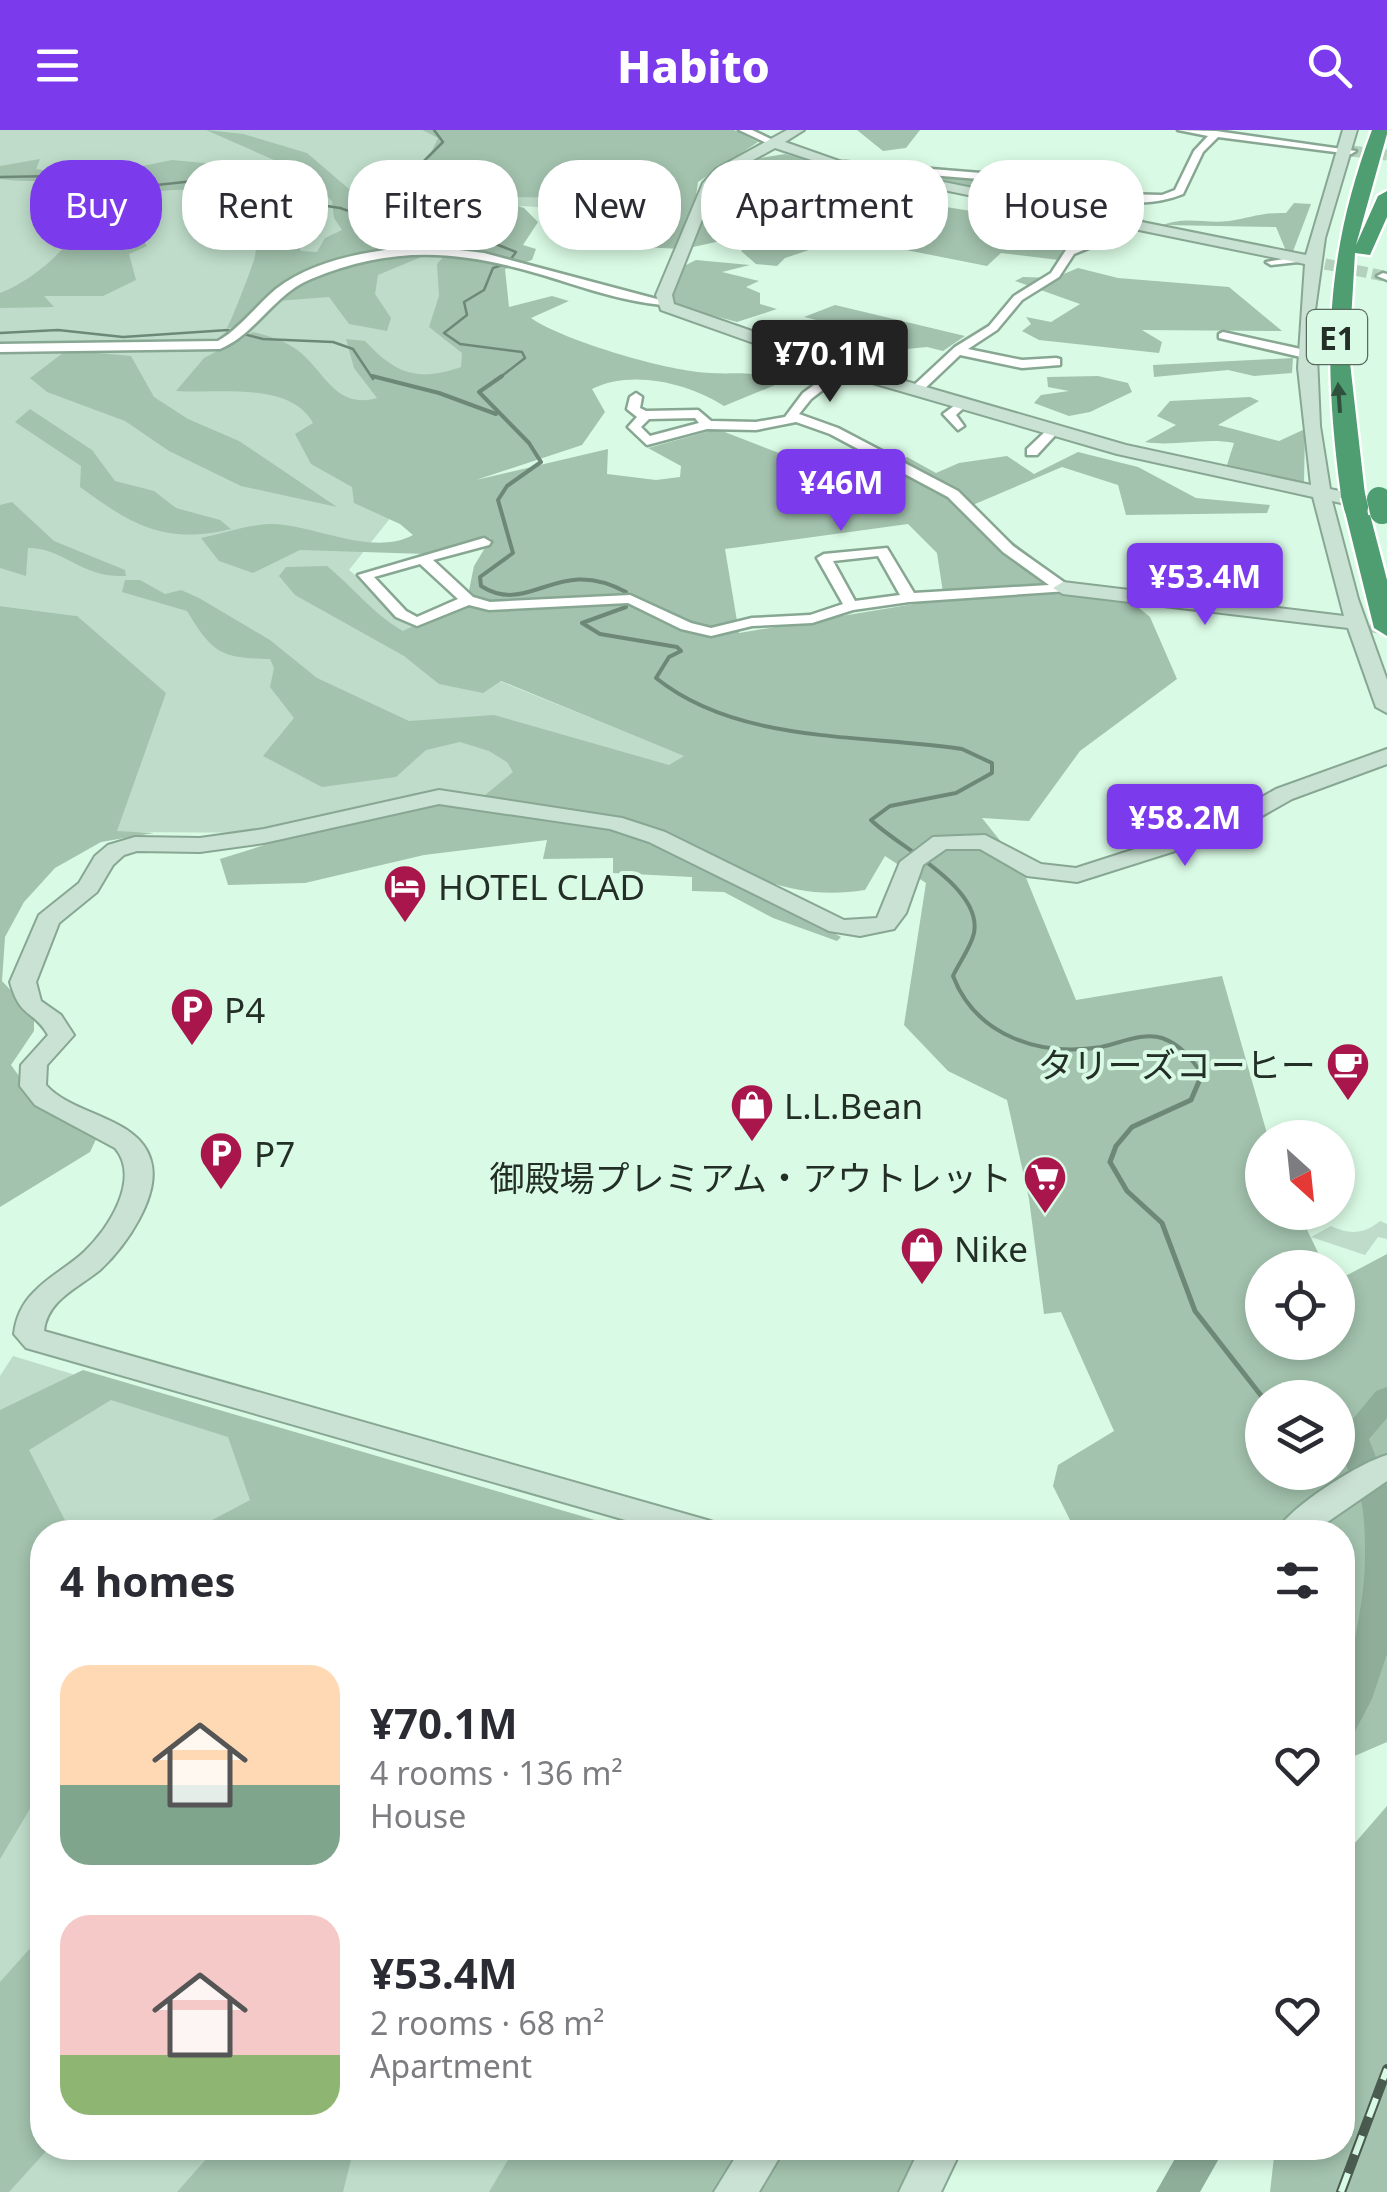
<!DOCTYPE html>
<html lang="en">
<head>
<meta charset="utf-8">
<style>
	:root { --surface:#fff; --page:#f7f7f7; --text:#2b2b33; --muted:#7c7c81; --accent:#7c3aed }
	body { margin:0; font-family:"Noto Sans","Noto Sans JP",sans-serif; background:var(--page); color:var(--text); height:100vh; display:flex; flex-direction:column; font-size:38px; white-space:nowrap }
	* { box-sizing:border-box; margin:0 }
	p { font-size:32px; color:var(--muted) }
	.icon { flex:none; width:55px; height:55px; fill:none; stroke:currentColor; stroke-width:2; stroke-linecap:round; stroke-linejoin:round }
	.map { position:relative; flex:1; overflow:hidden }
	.drawer { position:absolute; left:30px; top:1390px; width:1325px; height:640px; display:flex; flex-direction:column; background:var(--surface); border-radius:40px; box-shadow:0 5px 15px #0003 }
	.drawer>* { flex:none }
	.top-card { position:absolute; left:30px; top:30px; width:1328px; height:90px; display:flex; gap:20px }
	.needle { width:65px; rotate:153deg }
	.controls { position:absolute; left:1245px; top:990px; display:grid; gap:20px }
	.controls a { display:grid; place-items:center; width:110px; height:110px; border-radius:50%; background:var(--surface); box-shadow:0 5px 15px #0003; font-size:50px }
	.price { position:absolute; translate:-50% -85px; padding:0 22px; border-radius:10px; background:var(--accent); color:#fff; font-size:32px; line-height:65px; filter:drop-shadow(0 2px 5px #0008) }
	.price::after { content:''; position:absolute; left:50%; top:60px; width:30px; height:22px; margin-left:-15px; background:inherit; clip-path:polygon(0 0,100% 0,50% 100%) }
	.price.active { background:#222; color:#fff }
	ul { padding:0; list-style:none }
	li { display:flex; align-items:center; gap:30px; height:250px; padding:0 30px }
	li span { display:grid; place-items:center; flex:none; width:280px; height:200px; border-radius:30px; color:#555 }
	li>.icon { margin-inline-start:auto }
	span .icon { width:120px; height:120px; fill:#fffc; stroke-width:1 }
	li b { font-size:42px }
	h2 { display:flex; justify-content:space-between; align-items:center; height:120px; padding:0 30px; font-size:42px }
	.chip { padding:0 35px; border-radius:40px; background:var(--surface); box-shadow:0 5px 15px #0003; font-size:35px; line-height:90px }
	.chip.active { background:var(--accent); color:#fff }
	header { display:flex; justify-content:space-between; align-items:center; height:130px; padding:0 30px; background:var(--accent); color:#fff; font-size:45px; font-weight:800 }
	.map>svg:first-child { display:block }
</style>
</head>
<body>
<header><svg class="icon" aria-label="menu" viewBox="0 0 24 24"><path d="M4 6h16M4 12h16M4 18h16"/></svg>Habito<svg class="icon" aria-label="search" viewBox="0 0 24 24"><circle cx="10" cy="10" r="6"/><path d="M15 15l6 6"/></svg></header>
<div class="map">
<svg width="1387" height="2062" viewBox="0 0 1387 2062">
	<rect width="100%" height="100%" fill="#d9fae4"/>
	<g fill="#bedcc9">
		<path d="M0,0H422L439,8L427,31L423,54L460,69L474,68L478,73L477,66L569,39L609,79L613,100C636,100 654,88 675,91V99L659,112L569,104L580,85C552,77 513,72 485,80L510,188L415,357L349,440L462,536L685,626L598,678L424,667L289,703L117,702L77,486L0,476Z"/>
		<path d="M1380,1091L1387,1094V1109L1378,1107L1365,1125L1311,1107L1331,1096C1349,1105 1365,1104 1380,1091Z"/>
		<polygon points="13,1226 591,1402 42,1402 42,2018 934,2018 913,2062 0,2062 0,1246"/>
	</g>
	<g fill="#a3c3ae" fill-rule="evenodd">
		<path d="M206,0L243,4L307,23L426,125L378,145L375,164L391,188L387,201L349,194L329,167L276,171L245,197L227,198C230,195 254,133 255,126C258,111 254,93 254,78C224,59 196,58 161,61L136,99L147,116L129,124L136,150L103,166H44L54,177L0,178V163C50,143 81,100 110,57C74,48 37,54 0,49V36L40,29L36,39L88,47L172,30L235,36L272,66L301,121L317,122L325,108L342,100L334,88L332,71L299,41Z"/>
		<path d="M422,0H734L758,12L698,52L692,93L696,89L759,98L776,95L772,86L791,76L725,62L729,48L760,28L785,24L841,38L1087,55L1074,81L931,56L899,78L927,74L1003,86L1018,73L1110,90L1119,99L1098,115L1069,117L1059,130L1001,123L987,136L845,108L785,128L777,136L756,134L741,121L753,110L739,107L684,119L613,116L611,110L659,111L675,99V92C654,88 638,100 616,101L609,79L587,68L503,67L495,60L458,69L423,54L427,31L438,8Z"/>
		<polygon points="857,0 920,0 906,18 883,21"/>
		<path d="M508,73L524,78L538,92L523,115L536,119L532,130L505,139L509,177L552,166L569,171L531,188C564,211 670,242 711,243C746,245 744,239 780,253L724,276C689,253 631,239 592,259L605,282L582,315L476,350L608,319L607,344L656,350L680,347L681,336L648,318L717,299L818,338L907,327L936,343L959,333L1007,326L1034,344L1078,322L1138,337L1196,368L1270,375L1267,383L1126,385L1118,355L1062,337L968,377L1072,458L1126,467L1150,487L1177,549L1080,621L1029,691L982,688L1022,738L1076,870L1222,846L1268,1007L1262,1008V1082L1299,1083L1325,1137L1262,1138V1212H1338V1150L1387,1124V1612L1343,1631L1342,1402H1076L1053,1356L1058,1335L1114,1301L1061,1182L1044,1184L1029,1069L1007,970L948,941L904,895L926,753L885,726L865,760C827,766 798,762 761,750L748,758L841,807L837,811L773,788L724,762L692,761V747L613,743V728L543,729L547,710L424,725L305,753L228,755L220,729L391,675L552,676L484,666L513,642L507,632L489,621L460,612L426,620L396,647L322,657L263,626L294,588L270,557L274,538L270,529C221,528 213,524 187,481L122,462L125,450H140L165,464L181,460L199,468L270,510L317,548L409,591L494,585L669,635L684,626L501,551L483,563L439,554L404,526L295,465L279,446L286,437L327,436C354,458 373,484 403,501L467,470L474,436L491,408L426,424L300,420L253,443L219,431L201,408C223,404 249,394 272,394C316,395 372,427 413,405L400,394L354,373L352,357L311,334L295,304L313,293C290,251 219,264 176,261L204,228L253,202C269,206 283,210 296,219C325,240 334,280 377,268L354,238L346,209L365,211C396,244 417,252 461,237L462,223L429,197L439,166L437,134L485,81ZM908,394L937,423L944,469L739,503L725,419ZM1262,1268H1338V1342H1262Z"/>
		<path d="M1294,73L1311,74L1292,124L1286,121L1276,97L1163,95C1187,86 1205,94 1229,91C1250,88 1262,82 1286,83Z"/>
		<polygon points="696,130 750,135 722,142 759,151 746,157 760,163 760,174 777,179 737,192 669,174 680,138"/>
		<polygon points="1078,138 1118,148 1229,157 1282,201 1142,200 1162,212 1159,223 1039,210 1022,201 1031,194 1026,187 1051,192 1080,174 1015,151 1023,147 1054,148"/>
		<polygon points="835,175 965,206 943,221 927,217 877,222 828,212 834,200 829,193 804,187"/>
		<polygon points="87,222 131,226 154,267 188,289 239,311 337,377 241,356 169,321 125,291 47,262 30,248 63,223"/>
		<polygon points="1293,228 1292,243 1254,246 1228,240 1154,247 1153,235"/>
		<polygon points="1098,246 1128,253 1132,262 1090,282 1069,286 1034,273 1041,265 1069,261 1048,257 1047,247"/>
		<path d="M1250,267L1259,271L1218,295L1279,311L1305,299L1304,353L1258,349L1226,338L1234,313C1204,307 1176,317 1145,312L1176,295L1157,286L1170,271Z"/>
		<path d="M30,279L92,320L115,351L154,361L176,378L220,390L231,399C165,415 132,395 80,357L81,336L15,292Z"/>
		<path d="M12,372L54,411L125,440L126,446C80,448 65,418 28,418L26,446L0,438V375Z"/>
		<polygon points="0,476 77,486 166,563 117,701 154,703 101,712 55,738 24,772 5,807 2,851 34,885 34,901 11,935 35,968 99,1003 90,1022 0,1077"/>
		<polygon points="83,1240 636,1402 201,1402 199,1397 250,1370 228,1307 111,1270 29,1320 71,1402 42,1402 42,1659 0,1729 0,1280"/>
		<polygon points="1387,1676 1387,2062 1270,2062 1275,2018 1342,2018 1347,1722"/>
		<polygon points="42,1805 42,2018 49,2018 9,2062 0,2062 0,1852"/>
		<polygon points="216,2018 354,2018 343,2062 177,2062"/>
		<polygon points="515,2018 950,2018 920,2062 489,2062"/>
	</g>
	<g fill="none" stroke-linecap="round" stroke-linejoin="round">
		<g stroke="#6e8877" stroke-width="2.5">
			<polyline points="434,0 443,12 419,36 414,64 426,72 510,88 510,98 493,113"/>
			<polyline points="0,47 56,46 138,57 222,48 247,64 340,78 407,101 493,113 516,122 508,133 493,138 484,160 464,172 467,185 444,203 460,214 522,222 525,228 498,249"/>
			<polyline points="0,203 58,200 123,207 228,200 263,209 333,212 353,219 373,249"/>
		</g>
		<g stroke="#6e8877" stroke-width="4">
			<polyline points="372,246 439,263 496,284"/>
			<path d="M502,246L479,262L529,313L541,332L507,356L498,370L513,423L480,447L481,456C530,487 557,424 626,462V477L582,493L600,504L677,517L681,521L669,527L656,548C738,614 862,604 962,619L992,633V643L956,663L890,676L871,690C898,717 983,757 974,803C971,817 959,833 953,846C976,906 1040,927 1101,917C1120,913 1144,902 1162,908C1181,915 1191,928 1202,944L1199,952"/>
		</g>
		<g stroke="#6e8877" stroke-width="5">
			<polyline points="1200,949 1191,970 1132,997 1116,1016 1110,1032 1127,1061 1162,1093 1195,1181 1263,1268"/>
			<polyline points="1338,1316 1354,1322"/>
		</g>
		<g fill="#8fae9a" fill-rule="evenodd">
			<path d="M1387,1257V1288L1369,1309L1387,1356V1524L1372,1569L1354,1603L1342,1607C1342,1543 1365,1490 1365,1425C1365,1408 1365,1388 1361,1371C1356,1348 1339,1331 1338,1307L1376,1261Z"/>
			<polygon points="1181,2018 1225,2018 1200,2062 1156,2062"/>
		</g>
		<g stroke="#b4d1be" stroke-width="11" stroke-dasharray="11 5" stroke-linecap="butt">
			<polyline points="1351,21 1387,25"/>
			<polyline points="1325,134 1383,146"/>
		</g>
		<polyline stroke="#b4d1be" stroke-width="14" stroke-dasharray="14 6" stroke-linecap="butt" points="1370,495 1387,498"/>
		<g stroke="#88a793" stroke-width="5">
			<g id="street">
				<polygon points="739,0 752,0 779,13 771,15"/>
				<path d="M1178,0L1216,1L1356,21L1351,24L1218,7L1203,22L1183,64C1158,74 1121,78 1100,59L845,38L840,35L845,32L1103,53L1118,64L1162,65L1175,60L1194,21L1208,6Z"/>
				<polygon points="1138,91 1142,92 1142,96 1074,124 1059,147 1022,170 997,200 968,219 1022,230 1056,228 1060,229 1060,235 1022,238 960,225 920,263 912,263 912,257 955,217 989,196 1014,166 1051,143 1066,120"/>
				<path d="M426,116L484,123L668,172L662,175C621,171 582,157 543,145C458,120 394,115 311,149C274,164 256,204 220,219L0,222V214L218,211C240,198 256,176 276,159C316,128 377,119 426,116Z"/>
				<polygon points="1303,126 1307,127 1307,131 1271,135 1266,132"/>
				<polygon points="1383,143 1387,144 1387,150 1377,146"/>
				<polygon points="1223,202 1305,220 1311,224 1305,228 1219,208 1219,204"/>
				<path d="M840,236L850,239L811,269L799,284L838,298L958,361L1013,416L1068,455V461L909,472L853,480L812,493L752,496L711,506L681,499L628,473L489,480L469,475L417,496L396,487L358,445L484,408L491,412L489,415L433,430L473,467L490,472L630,465L691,493L711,498L752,488L810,485L843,474L817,428L824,424L887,418L914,463L1049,455L1003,422L948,367L830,304L796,292L756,300L707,299L647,315L628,297L637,287L627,279L630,267L636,263L642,267L640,278L646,281L698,280L711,291L756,292L785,287L803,263ZM695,288L699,293L650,306L641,297L649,289ZM878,426L900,465L855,471L833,431ZM420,434L458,469L417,487L406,481L374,447Z"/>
				<polygon points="962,270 968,274 956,285 964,296 958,300 943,284"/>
				<polygon points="1050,297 1060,300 1037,325 1027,325 1027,319"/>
			</g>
		</g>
		<g stroke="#88a793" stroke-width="4">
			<g id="secondary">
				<path d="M787,0H804L785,12L839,31L1306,125L1343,0H1357L1325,108L1315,180L1320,296L1330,359L1387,371V383L1332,371L1358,469L1387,550V583L1376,577L1348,498L1063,464L1053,458L1063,452L1344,486L1313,367L1117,324L838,243L661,180L656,165L703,53L716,39ZM775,18L836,38L1305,134L1298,238L1311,355L1126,315L850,235L674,174L672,165L715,57L726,45Z"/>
				<path d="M1387,619V634L1292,669L1232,703L1077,752L1027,746L980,719H946L923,735L906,783L894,799L860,806L829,801L649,712L610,699L439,674L264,713L200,722L137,721L124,725L113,735L97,762L59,793L36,852L41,871L61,885L74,905L47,935L46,955C73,986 140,987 151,1031C161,1066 125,1117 100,1140C78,1158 47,1170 44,1201L707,1390L719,1394L723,1402H667L26,1218L14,1204C16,1187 22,1174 34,1162C49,1146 68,1137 84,1122C109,1099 141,1048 115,1018L35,975L20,956L21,935L48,905C33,879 20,889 10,852L39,785L79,753L95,726L108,715L135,707L200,708L264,699L439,660L622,688L665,702L844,790L877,788L900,732L933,707L985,705L1041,734L1076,738L1216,693L1276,659Z"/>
				<path d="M1387,1325V1351L1313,1402H1276C1289,1377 1359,1333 1387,1325Z"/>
				<polygon points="741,2018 785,2018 759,2062 714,2062"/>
				<polygon points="920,2018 962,2018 941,2062 899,2062"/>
			</g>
		</g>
		<g stroke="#fff" stroke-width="5">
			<path id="highway" d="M1372,0H1387V4L1356,115L1378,66L1387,61V87L1370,125L1355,123L1349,224L1365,365L1359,371L1368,377L1387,450V506L1374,498L1344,377L1350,371L1341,365C1323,232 1324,127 1372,0Z"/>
		</g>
		<use href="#street" fill="#fff" fill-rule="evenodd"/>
		<use href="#secondary" fill="#cae2d4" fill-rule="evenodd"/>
		<use href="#highway" fill="#4e9e71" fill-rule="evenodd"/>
		<g stroke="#4a5b50" stroke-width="10">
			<polyline id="rail" points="1341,2062 1387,1939"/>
		</g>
		<use href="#rail" stroke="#d9fae4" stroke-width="6" stroke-dasharray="20" stroke-linecap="butt"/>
		<g stroke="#fff" stroke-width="28" stroke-linecap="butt">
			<g id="highway-bridge">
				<polyline points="1353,365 1356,377"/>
				<polyline points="1379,369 1382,382"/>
			</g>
		</g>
		<use href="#highway-bridge" stroke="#4e9e71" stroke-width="24"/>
	</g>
	<defs><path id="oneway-solid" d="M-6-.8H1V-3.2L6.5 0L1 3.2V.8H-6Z" transform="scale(2.5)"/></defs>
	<use fill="#2f503c" href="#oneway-solid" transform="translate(1339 268) rotate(-94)"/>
	<defs>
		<g id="hotel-pin" transform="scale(2.25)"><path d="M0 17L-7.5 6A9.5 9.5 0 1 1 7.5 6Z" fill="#a9164c" stroke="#d9fae4"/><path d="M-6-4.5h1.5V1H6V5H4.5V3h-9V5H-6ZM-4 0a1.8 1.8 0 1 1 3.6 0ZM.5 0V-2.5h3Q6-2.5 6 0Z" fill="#fff"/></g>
		<g id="parking-pin" transform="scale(2.25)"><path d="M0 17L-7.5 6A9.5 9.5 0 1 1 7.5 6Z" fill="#a9164c" stroke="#d9fae4"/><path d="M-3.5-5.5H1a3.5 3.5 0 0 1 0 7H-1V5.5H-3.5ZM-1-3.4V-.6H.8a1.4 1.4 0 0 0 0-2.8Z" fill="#fff"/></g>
		<g id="cafe-pin" transform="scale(2.25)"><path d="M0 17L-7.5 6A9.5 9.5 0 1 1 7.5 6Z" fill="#a9164c" stroke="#d9fae4"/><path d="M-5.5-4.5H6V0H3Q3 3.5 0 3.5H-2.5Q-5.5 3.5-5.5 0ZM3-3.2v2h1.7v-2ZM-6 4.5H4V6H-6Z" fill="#fff"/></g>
		<g id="shop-pin" transform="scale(2.25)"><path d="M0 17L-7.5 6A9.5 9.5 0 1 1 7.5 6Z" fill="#a9164c" stroke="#d9fae4"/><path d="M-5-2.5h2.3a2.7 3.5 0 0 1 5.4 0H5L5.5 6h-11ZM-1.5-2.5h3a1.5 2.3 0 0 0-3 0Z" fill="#fff"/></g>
		<g id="supermarket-pin" transform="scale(2.25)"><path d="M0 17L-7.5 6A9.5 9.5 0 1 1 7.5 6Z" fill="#a9164c" stroke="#d9fae4"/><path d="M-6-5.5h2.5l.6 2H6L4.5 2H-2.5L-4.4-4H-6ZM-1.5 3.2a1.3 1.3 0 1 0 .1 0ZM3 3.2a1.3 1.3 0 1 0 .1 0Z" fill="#fff"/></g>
	</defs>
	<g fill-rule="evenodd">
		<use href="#hotel-pin" x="405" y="756"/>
		<use href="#parking-pin" x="192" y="879"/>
		<use href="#cafe-pin" x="1348" y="934"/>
		<use href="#shop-pin" x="752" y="975"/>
		<use href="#parking-pin" x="221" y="1023"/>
		<use href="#supermarket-pin" x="1045" y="1047"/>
		<use href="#shop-pin" x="922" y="1118"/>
	</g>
	<g text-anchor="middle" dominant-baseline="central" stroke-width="8" stroke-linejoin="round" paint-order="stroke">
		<rect fill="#d9fae4" stroke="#596b5f" stroke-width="2.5" x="1307" y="180" width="60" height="54" rx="8"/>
		<g font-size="32" font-weight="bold" fill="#222e26">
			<text x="1337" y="207">E1</text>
		</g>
		<g font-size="35" fill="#222e26" stroke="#d9fae4" text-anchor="start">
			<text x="438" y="756">HOTEL CLAD</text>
			<text x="224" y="879">P4</text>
			<text x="1316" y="934" text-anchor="end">タリーズコーヒー</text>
			<text x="784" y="975">L.L.Bean</text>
			<text x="254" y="1023">P7</text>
			<text x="1012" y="1047" text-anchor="end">御殿場プレミアム・アウトレット</text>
			<text x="954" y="1118">Nike</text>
		</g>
	</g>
</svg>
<div class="controls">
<a><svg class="needle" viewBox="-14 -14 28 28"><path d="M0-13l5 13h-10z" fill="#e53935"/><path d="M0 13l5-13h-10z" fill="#7c7c81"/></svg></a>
<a><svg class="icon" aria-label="locate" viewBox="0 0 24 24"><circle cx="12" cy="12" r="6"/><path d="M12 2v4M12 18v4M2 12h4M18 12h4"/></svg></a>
<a><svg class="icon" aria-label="layers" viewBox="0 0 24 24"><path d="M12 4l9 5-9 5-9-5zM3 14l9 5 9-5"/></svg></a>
</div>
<b class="price active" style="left:830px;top:275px">¥70.1M</b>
<b class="price" style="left:841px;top:404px">¥46M</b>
<b class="price" style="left:1205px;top:498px">¥53.4M</b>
<b class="price" style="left:1185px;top:739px">¥58.2M</b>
<div class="top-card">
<a class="chip active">Buy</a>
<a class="chip">Rent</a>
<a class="chip">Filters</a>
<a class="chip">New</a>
<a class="chip">Apartment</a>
<a class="chip">House</a>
</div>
<section class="drawer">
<h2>4 homes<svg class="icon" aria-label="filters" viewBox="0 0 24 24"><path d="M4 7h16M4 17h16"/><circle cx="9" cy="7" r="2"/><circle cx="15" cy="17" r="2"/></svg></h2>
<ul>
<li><span style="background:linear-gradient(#ffd9b3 60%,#7fa58c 0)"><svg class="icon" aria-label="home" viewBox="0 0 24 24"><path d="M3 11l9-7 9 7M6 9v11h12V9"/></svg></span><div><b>¥70.1M</b><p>4 rooms · 136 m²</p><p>House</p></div><svg class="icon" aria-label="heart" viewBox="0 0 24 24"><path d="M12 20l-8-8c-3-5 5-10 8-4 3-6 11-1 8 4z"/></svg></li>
<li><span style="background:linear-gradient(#f6c9c9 70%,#8fb573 0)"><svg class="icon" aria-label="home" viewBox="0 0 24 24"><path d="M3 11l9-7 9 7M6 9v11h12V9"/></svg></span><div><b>¥53.4M</b><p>2 rooms · 68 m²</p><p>Apartment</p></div><svg class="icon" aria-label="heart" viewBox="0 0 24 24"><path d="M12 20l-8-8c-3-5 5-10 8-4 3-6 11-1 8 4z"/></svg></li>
</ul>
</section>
</div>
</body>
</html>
